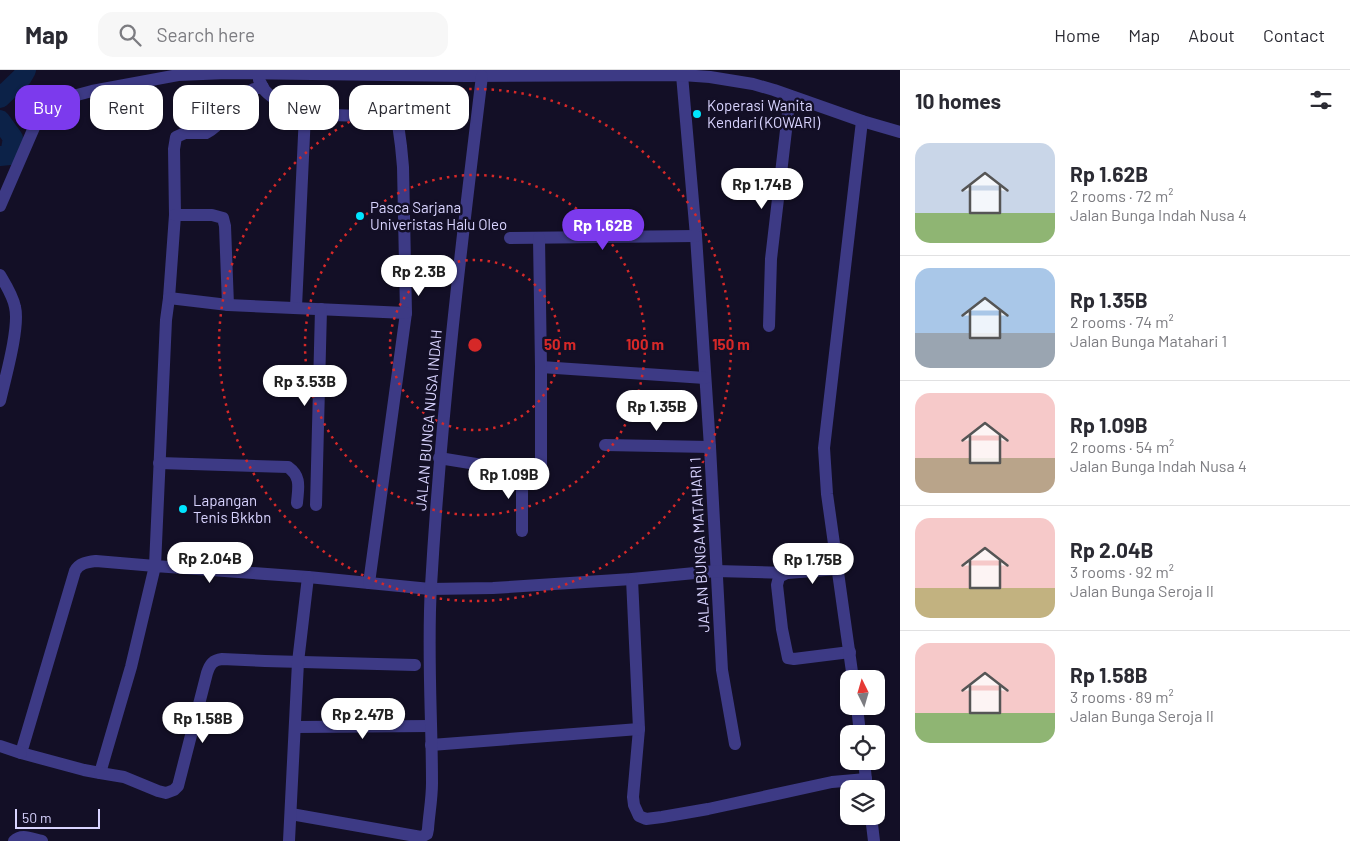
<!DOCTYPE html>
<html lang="en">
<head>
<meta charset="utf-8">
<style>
	:root { --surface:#fff; --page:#f7f7f7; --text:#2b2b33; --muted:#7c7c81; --line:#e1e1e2; --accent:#7c3aed }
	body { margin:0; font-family:Barlow,sans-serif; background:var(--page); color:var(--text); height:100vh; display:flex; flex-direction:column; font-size:19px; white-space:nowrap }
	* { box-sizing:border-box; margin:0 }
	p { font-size:16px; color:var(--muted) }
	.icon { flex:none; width:28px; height:28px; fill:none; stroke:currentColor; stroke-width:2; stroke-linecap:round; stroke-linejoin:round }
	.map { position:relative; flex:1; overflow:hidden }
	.drawer { display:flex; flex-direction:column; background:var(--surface); width:450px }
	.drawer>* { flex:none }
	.guide { position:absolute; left:15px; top:15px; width:475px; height:45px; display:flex; gap:10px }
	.needle { width:32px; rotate:355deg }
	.controls { position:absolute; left:840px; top:600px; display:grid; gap:10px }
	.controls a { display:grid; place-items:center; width:45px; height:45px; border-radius:10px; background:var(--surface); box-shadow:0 1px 4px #0004; font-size:25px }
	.scale { position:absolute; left:15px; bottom:12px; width:85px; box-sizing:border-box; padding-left:5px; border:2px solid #d9d4ff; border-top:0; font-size:14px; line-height:18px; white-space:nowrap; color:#d9d4ff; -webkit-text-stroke:4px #130f26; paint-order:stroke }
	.price { position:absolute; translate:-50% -42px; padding:0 11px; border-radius:18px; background:#fff; color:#222; font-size:16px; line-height:32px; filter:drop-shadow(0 1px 2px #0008) }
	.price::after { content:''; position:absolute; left:50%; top:30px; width:15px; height:11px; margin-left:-8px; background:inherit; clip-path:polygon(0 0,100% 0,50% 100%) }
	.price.current { background:var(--accent); color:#fff }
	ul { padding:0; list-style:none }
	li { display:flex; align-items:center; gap:15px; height:125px; padding:0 15px }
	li+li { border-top:1px solid var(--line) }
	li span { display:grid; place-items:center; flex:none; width:140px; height:100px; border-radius:15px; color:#555 }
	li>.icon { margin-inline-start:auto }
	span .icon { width:60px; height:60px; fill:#fffc; stroke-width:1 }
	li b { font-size:21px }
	h2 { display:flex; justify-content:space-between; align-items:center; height:60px; padding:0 15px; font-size:21px }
	.tag { padding:0 18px; border-radius:15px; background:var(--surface); box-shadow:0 1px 4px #0004; font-size:18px; line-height:45px }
	.tag.current { background:var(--accent); color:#fff }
	header { display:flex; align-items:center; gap:30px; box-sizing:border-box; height:70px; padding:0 25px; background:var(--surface); border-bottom:1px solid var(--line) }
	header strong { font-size:24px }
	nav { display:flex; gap:28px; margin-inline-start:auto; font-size:18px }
	.search { width:350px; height:45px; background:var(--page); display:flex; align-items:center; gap:12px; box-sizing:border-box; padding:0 18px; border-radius:15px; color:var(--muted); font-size:19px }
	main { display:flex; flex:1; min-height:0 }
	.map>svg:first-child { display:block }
</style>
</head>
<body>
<header>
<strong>Map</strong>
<div class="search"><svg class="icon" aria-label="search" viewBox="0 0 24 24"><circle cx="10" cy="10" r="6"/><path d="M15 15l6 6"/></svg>Search here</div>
<nav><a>Home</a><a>Map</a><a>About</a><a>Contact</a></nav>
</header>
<main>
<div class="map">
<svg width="900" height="771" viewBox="0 0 900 771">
	<rect width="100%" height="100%" fill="#130f26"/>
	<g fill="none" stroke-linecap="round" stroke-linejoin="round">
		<g stroke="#0c2248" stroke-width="20">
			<polyline points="0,28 22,7 26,0"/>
			<polyline points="0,50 13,68 10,85 0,86"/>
		</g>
		<g stroke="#3d3a85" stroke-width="12">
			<polyline points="682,5 696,166 710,377 722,600 735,674"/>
			<path d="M259,10C261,13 262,15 263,18C270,29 293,39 305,44L296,237"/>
			<path d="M263,17L254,19L239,28L216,56L211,60L206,63H185L176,67L174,79L175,145L169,228L166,250L155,496L131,597L100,703L84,700L21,683L75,501C79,493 88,492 96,491L155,496L308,507L430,519L493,518L632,509L716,501L787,503L838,499"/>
			<polyline points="305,44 389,47 396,50 398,54 401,76 403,97 406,243 369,513"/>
			<polyline points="0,136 39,46 52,33 62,29 92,21 178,5 227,3 466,6 682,5 710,7 753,14 774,20 862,51 900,62"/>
			<polyline points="175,145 212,145 223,148 225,156 228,235"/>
			<polyline points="510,168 696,166"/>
			<path d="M0,205C6,215 13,226 15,237C20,257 5,309 0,331"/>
			<polyline points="169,228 228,235 406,243"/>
			<polyline points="769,256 771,189 790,26"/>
			<polyline points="541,297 705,308"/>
			<polyline points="605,375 710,377"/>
			<polyline points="439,388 507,399 537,400 541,395 541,297 539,168"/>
			<path d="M159,393L288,397C302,407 298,418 297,433"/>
			<polyline points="316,435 321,239"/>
			<polyline points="522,461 522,400"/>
			<polyline points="787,503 779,507 777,515 782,559 788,588 794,589 850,582"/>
			<polyline points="632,509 639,659 633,727 634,735 639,746 646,749 662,747 708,739 832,712 866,709"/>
			<polyline points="853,609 827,424 824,378 862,51"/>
			<polyline points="857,636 860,664"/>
			<polyline points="296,657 431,656"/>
			<polyline points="431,675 639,659"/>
			<polyline points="0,676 21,683"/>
			<polyline points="864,691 867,719"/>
			<path d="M100,703L124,707L158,721L166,723L174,720L178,716L207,603C210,594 213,590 222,589L265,591L415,595"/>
			<path d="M291,744L421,767L427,764L428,759C429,744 432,729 432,713C432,648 427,582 431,516C441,345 461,176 482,6"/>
			<polyline points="871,746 874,771"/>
			<path d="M14,771C22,763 32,769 42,771"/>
			<polyline points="289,771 298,592 308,507"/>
		</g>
	</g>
	<g fill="none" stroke="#d62828" stroke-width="2.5" stroke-dasharray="2.5 5">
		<circle cx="475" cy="275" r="85"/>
		<circle cx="475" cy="275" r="170"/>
		<circle cx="475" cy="275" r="256"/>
	</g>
	<g fill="#00e5ff" stroke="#130f26" stroke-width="2">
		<circle cx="697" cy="44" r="5"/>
		<circle cx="360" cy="146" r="5"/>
		<circle cx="183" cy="439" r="5"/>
	</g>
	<g text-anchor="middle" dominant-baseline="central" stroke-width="5" stroke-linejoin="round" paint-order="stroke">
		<g font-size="15" fill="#d9d4ff" stroke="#130f26" text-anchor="start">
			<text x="707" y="35">Koperasi Wanita<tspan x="707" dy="17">Kendari (KOWARI)</tspan></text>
			<text x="370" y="137">Pasca Sarjana<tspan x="370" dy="17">Univeristas Halu Oleo</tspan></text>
			<text x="193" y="430">Lapangan<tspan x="193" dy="17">Tenis Bkkbn</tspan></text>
		</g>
		<g font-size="15" fill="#d9d4ff" stroke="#130f26">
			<text transform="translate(428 350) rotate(-85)">JALAN BUNGA NUSA INDAH</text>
			<text transform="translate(699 475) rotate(-93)">JALAN BUNGA MATAHARI 1</text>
		</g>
	</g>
	<circle cx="475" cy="275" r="8" fill="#d62828" stroke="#130f26" stroke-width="2.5"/>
	<g font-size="15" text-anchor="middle" font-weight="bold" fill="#d62828" stroke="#130f26" stroke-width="5" stroke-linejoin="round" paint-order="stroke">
		<text x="560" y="280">50 m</text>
		<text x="645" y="280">100 m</text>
		<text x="731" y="280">150 m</text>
	</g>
</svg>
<div class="controls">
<a><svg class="needle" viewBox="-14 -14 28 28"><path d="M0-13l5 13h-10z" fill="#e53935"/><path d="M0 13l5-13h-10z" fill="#7c7c81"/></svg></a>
<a><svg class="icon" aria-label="locate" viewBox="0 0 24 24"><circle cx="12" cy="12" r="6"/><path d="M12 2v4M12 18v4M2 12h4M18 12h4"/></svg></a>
<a><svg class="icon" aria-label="layers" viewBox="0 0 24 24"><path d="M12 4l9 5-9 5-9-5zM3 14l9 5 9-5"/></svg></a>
</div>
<div class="scale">50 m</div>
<b class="price" style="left:762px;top:140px">Rp 1.74B</b>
<b class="price current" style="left:603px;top:181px">Rp 1.62B</b>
<b class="price" style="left:419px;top:227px">Rp 2.3B</b>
<b class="price" style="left:305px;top:337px">Rp 3.53B</b>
<b class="price" style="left:657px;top:362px">Rp 1.35B</b>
<b class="price" style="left:509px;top:430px">Rp 1.09B</b>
<b class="price" style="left:210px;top:514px">Rp 2.04B</b>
<b class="price" style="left:813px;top:515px">Rp 1.75B</b>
<b class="price" style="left:363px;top:670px">Rp 2.47B</b>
<b class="price" style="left:203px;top:674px">Rp 1.58B</b>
<div class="guide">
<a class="tag current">Buy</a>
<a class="tag">Rent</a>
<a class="tag">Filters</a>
<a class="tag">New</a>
<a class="tag">Apartment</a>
</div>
</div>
<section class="drawer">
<h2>10 homes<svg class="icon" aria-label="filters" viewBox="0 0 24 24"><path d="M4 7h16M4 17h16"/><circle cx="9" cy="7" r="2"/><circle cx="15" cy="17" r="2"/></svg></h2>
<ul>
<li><span style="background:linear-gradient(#c9d6e8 70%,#8fb573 0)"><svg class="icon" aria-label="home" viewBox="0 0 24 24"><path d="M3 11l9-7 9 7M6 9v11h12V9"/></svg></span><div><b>Rp 1.62B</b><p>2 rooms · 72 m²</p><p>Jalan Bunga Indah Nusa 4</p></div></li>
<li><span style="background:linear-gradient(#a9c7e8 65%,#9aa5b1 0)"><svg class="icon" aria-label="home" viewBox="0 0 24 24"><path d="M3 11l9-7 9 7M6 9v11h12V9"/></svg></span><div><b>Rp 1.35B</b><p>2 rooms · 74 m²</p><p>Jalan Bunga Matahari 1</p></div></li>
<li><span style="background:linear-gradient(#f6c9c9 65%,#b9a48a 0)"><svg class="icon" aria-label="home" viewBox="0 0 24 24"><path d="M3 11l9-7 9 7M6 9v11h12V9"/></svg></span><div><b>Rp 1.09B</b><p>2 rooms · 54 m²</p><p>Jalan Bunga Indah Nusa 4</p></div></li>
<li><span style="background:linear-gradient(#f6c9c9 70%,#c2b280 0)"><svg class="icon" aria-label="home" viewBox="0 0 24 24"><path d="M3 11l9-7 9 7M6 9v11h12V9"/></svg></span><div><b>Rp 2.04B</b><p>3 rooms · 92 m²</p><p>Jalan Bunga Seroja II</p></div></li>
<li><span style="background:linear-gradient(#f6c9c9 70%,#8fb573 0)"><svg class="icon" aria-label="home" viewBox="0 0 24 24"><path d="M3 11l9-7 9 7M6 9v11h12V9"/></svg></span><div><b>Rp 1.58B</b><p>3 rooms · 89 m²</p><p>Jalan Bunga Seroja II</p></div></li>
</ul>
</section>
</main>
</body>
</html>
